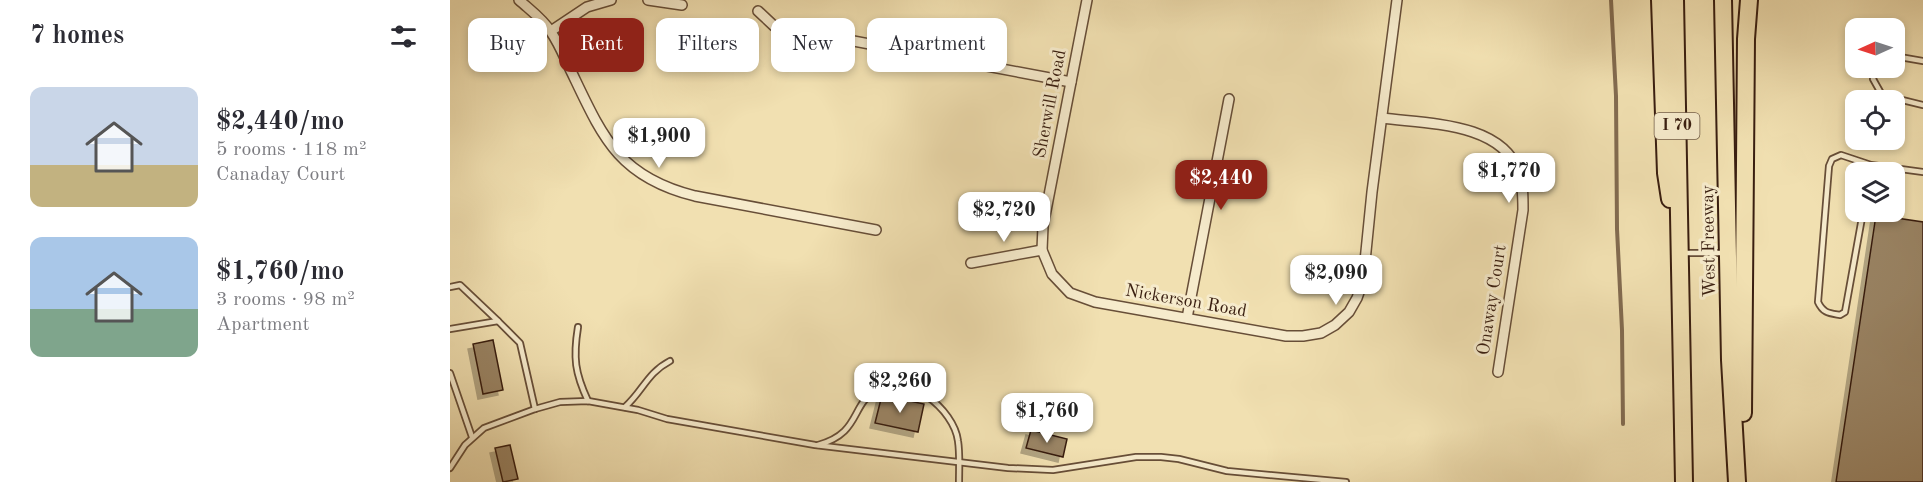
<!DOCTYPE html>
<html lang="en">
<head>
<meta charset="utf-8">
<style>
	:root { --surface:#fff; --page:#f2f2f3; --text:#2b2b33; --muted:#7c7c81; --accent:#8f2418 }
	body { margin:0; font-family:"Old Standard TT",serif; background:var(--page); color:var(--text); height:100vh; display:flex; flex-direction:column; font-size:22px; white-space:nowrap }
	* { box-sizing:border-box; margin:0 }
	p { font-size:20px; color:var(--muted) }
	.icon { flex:none; width:33px; height:33px; fill:none; stroke:currentColor; stroke-width:2; stroke-linecap:round; stroke-linejoin:round }
	.map { position:relative; flex:1; overflow:hidden }
	.sheet { display:flex; flex-direction:column; background:var(--surface); width:450px }
	.sheet>* { flex:none }
	.top-card { position:absolute; left:18px; top:18px; width:570px; height:54px; display:flex; gap:12px }
	.needle { width:39px; rotate:267deg }
	.controls { position:absolute; left:1395px; top:18px; display:grid; gap:12px }
	.controls a { display:grid; place-items:center; width:60px; height:60px; border-radius:12px; background:var(--surface); box-shadow:0 3px 9px #0003; font-size:30px }
	.price { position:absolute; translate:-50% -51px; padding:0 14px; border-radius:12px; background:#fff; color:#222; font-size:20px; line-height:39px; filter:drop-shadow(0 2px 3px #0008) }
	.price::after { content:''; position:absolute; left:50%; top:36px; width:18px; height:14px; margin-left:-9px; background:inherit; clip-path:polygon(0 0,100% 0,50% 100%) }
	.price.current { background:var(--accent); color:#fff }
	ul { padding:0; list-style:none }
	li { display:flex; align-items:center; gap:18px; height:150px; padding:0 30px }
	li span { display:grid; place-items:center; flex:none; width:168px; height:120px; border-radius:12px; color:#555 }
	li>.icon { margin-inline-start:auto }
	span .icon { width:72px; height:72px; fill:#fffc; stroke-width:1 }
	li b { font-size:26px }
	h2 { display:flex; justify-content:space-between; align-items:center; height:72px; padding:0 30px; font-size:26px }
	.pill { padding:0 21px; border-radius:12px; background:var(--surface); box-shadow:0 3px 9px #0003; font-size:21px; line-height:54px }
	.pill.current { background:var(--accent); color:#fff }
	main { display:flex; flex:1; min-height:0 }
	.map>svg:first-child { display:block }
</style>
</head>
<body>
<main>
<section class="sheet">
<h2>7 homes<svg class="icon" aria-label="filters" viewBox="0 0 24 24"><path d="M4 7h16M4 17h16"/><circle cx="9" cy="7" r="2"/><circle cx="15" cy="17" r="2"/></svg></h2>
<ul>
<li><span style="background:linear-gradient(#c9d6e8 65%,#c2b280 0)"><svg class="icon" aria-label="home" viewBox="0 0 24 24"><path d="M3 11l9-7 9 7M6 9v11h12V9"/></svg></span><div><b>$2,440/mo</b><p>5 rooms · 118 m²</p><p>Canaday Court</p></div></li>
<li><span style="background:linear-gradient(#a9c7e8 60%,#7fa58c 0)"><svg class="icon" aria-label="home" viewBox="0 0 24 24"><path d="M3 11l9-7 9 7M6 9v11h12V9"/></svg></span><div><b>$1,760/mo</b><p>3 rooms · 98 m²</p><p>Apartment</p></div></li>
</ul>
</section>
<div class="map">
<svg width="1473" height="482" viewBox="0 0 1473 482">
	<defs>
		<filter id="shadow"><feDropShadow dx="-5" dy="5" stdDeviation="0" flood-color="#0004"/></filter>
	</defs>
	<rect width="100%" height="100%" fill="#f1e0b1"/>
	<filter id="stains"><feTurbulence type="fractalNoise" baseFrequency=".00333" numOctaves="4"/><feColorMatrix values="0 0 0 0 .2 0 0 0 0 .09 0 0 0 0 .02 0 0 0 .5 -.17"/></filter>
	<radialGradient id="worn" r=".72"><stop offset=".6" stop-color="#630" stop-opacity="0"/><stop offset="1" stop-color="#630" stop-opacity=".3"/></radialGradient>
	<g fill="none" stroke-linecap="round" stroke-linejoin="round">
		<polyline stroke="#826b50" stroke-width="4" points="1161,0 1166,96 1167,229 1172,330 1173,424"/>
	</g>
	<g fill="#998364" stroke="#391e10" stroke-width="1.5" filter="url(#shadow)">
		<polygon points="1426,215 1473,222 1473,482 1386,482"/>
		<polygon points="43,340 53,390 33,394 23,344"/>
		<polygon points="432,395 474,404 468,432 425,423"/>
		<polygon points="581,430 617,439 613,457 576,448"/>
		<polygon points="60,445 68,479 53,482 45,448"/>
	</g>
	<g fill="none" stroke-linecap="round" stroke-linejoin="round">
		<g stroke="#674e38" stroke-width="8">
			<g id="lane">
				<polyline points="1444,56 1473,61"/>
				<polyline points="1428,68 1425,71 1423,79 1432,95 1473,105"/>
				<path d="M1413,212L1395,312L1390,315C1379,313 1373,313 1368,302L1379,166L1382,159L1391,155L1421,165L1473,172"/>
				<polyline points="1233,253 1273,253"/>
				<polyline points="0,287 10,285 48,321"/>
				<path d="M128,327C123,358 125,373 138,401"/>
				<polyline points="0,329 48,321 70,343 85,409"/>
				<polyline points="0,373 22,437"/>
				<path d="M175,407C193,391 197,373 220,361"/>
				<path d="M368,445C411,433 400,406 426,390C457,371 504,409 508,441C510,454 509,469 509,482"/>
				<polyline points="0,468 15,445 34,428 85,409 110,402 138,401 188,410 217,419 365,445 558,468 603,470 686,457 711,457 729,459 777,471 896,482"/>
			</g>
		</g>
		<g stroke="#674e38" stroke-width="12">
			<g id="street">
				<path d="M69,0C80,10 93,19 101,32C110,45 115,59 122,73C153,138 169,177 245,196L426,230"/>
				<polyline points="198,0 232,5"/>
				<polyline points="637,0 593,226 592,250 602,274 620,293 645,302 836,336 853,336 871,333 885,325 899,312 907,298 913,281 922,192 947,0"/>
				<polyline points="308,11 324,26 621,82"/>
				<polyline points="101,31 137,7 161,0"/>
				<path d="M932,118C977,124 1051,122 1069,172C1073,184 1073,197 1073,210L1048,372"/>
				<polyline points="521,263 592,250"/>
				<polyline points="737,318 779,99"/>
			</g>
		</g>
		<g stroke="#391e10" stroke-width="20">
			<g id="highway">
				<polyline points="1210,0 1216,173 1220,199"/>
				<polyline points="1225,0 1234,482"/>
				<polyline points="1273,0 1280,360 1287,482"/>
				<polyline points="1293,413 1296,39 1299,0"/>
			</g>
		</g>
		<use href="#lane" stroke="#f6ebcc" stroke-width="4.5"/>
		<use href="#street" stroke="#f6ebcc" stroke-width="9"/>
		<use href="#highway" stroke="#f1e0b1" stroke-width="16"/>
	</g>
	<g text-anchor="middle" dominant-baseline="central" stroke-width="6" stroke-linejoin="round" paint-order="stroke">
		<rect fill="#f6ebcc" stroke="#725c48" stroke-width="1.5" x="1204.5" y="113" width="45" height="26" rx="4.5"/>
		<g font-size="16" font-weight="bold" fill="#391e10">
			<text x="1227" y="126">I 70</text>
		</g>
		<g font-size="18" fill="#391e10" stroke="#f6ebcc">
			<text transform="translate(600 104) rotate(-79)">Sherwill Road</text>
			<text transform="translate(1259 241) rotate(-91)">West Freeway</text>
			<text transform="translate(1042 300) rotate(-81)">Onaway Court</text>
			<text transform="translate(736 301) rotate(10)">Nickerson Road</text>
		</g>
	</g>
	<rect width="100%" height="100%" filter="url(#stains)"/>
	<rect width="100%" height="100%" fill="url(#worn)"/>
</svg>
<div class="controls">
<a><svg class="needle" viewBox="-14 -14 28 28"><path d="M0-13l5 13h-10z" fill="#e53935"/><path d="M0 13l5-13h-10z" fill="#7c7c81"/></svg></a>
<a><svg class="icon" aria-label="locate" viewBox="0 0 24 24"><circle cx="12" cy="12" r="6"/><path d="M12 2v4M12 18v4M2 12h4M18 12h4"/></svg></a>
<a><svg class="icon" aria-label="layers" viewBox="0 0 24 24"><path d="M12 4l9 5-9 5-9-5zM3 14l9 5 9-5"/></svg></a>
</div>
<b class="price" style="left:209px;top:169px">$1,900</b>
<b class="price" style="left:1059px;top:204px">$1,770</b>
<b class="price current" style="left:771px;top:211px">$2,440</b>
<b class="price" style="left:554px;top:243px">$2,720</b>
<b class="price" style="left:886px;top:306px">$2,090</b>
<b class="price" style="left:450px;top:414px">$2,260</b>
<b class="price" style="left:597px;top:444px">$1,760</b>
<div class="top-card">
<a class="pill">Buy</a>
<a class="pill current">Rent</a>
<a class="pill">Filters</a>
<a class="pill">New</a>
<a class="pill">Apartment</a>
</div>
</div>
</main>
</body>
</html>
